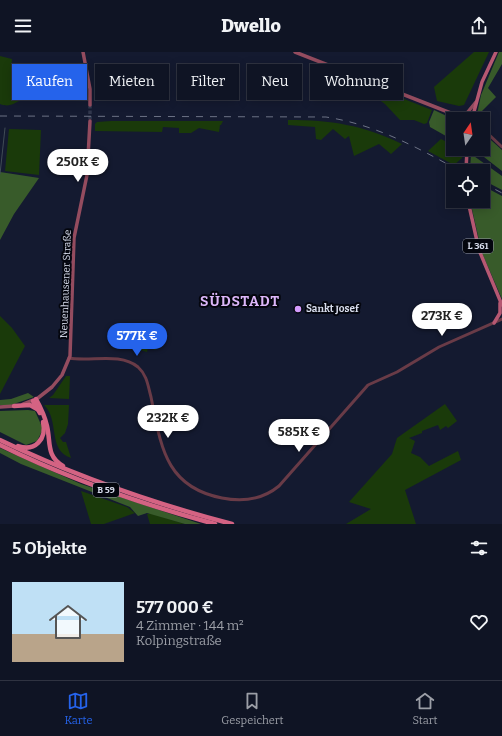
<!DOCTYPE html>
<html lang="de">
<head>
<meta charset="utf-8">
<style>
	:root { --surface:#0f1424; --page:#181d2c; --text:#f1f3f6; --muted:#9b9ea6; --line:#2f3341; --accent:#2563eb }
	body { margin:0; font-family:Bitter,serif; background:var(--page); color:var(--text); height:100vh; display:flex; flex-direction:column; font-size:15px; white-space:nowrap }
	* { box-sizing:border-box; margin:0 }
	p { font-size:13px; color:var(--muted) }
	.icon { flex:none; width:22px; height:22px; fill:none; stroke:currentColor; stroke-width:2; stroke-linecap:round; stroke-linejoin:round }
	.map { position:relative; height:472px; overflow:hidden }
	.panel { display:flex; flex-direction:column; background:var(--surface); flex:1 }
	.panel>* { flex:none }
	.guide { position:absolute; left:12px; top:12px; width:478px; height:36px; display:flex; gap:8px }
	.needle { width:26px; rotate:13deg }
	.tools { position:absolute; left:446px; top:60px; display:grid; gap:8px }
	.tools a { display:grid; place-items:center; width:44px; height:44px; border-radius:0px; background:var(--surface); box-shadow:0 2px 10px #0003,0 0 0 1px var(--line); font-size:20px }
	.price { position:absolute; translate:-50% -34px; padding:0 9px; border-radius:14px; background:#fff; color:#222; font-size:13px; line-height:26px; filter:drop-shadow(0 1px 2px #0008) }
	.price::after { content:''; position:absolute; left:50%; top:24px; width:12px; height:9px; margin-left:-6px; background:inherit; clip-path:polygon(0 0,100% 0,50% 100%) }
	.price.selected { background:var(--accent); color:#fff }
	ul { padding:0; list-style:none }
	li { display:flex; align-items:center; gap:12px; height:100px; padding:0 12px }
	li span { display:grid; place-items:center; flex:none; width:112px; height:80px; border-radius:0px; color:#555 }
	li>.icon { margin-inline-start:auto }
	span .icon { width:48px; height:48px; fill:#fffc; stroke-width:1 }
	li b { font-size:17px }
	h2 { display:flex; justify-content:space-between; align-items:center; height:48px; padding:0 12px; font-size:17px }
	.tag { padding:0 14px; border-radius:0px; background:var(--surface); box-shadow:0 2px 10px #0003,0 0 0 1px var(--line); font-size:14px; line-height:36px }
	.tag.selected { background:var(--accent); color:#fff }
	header { display:flex; justify-content:space-between; align-items:center; height:52px; padding:0 12px; background:var(--surface); font-size:18px; font-weight:800 }
	.dock { display:flex; justify-content:space-around; align-items:center; height:56px; border-top:1px solid var(--line); background:var(--surface); font-size:11px; color:var(--muted) }
	.dock a { display:grid; justify-items:center; gap:2px }
	.dock .selected { color:var(--accent) }
	.map>svg:first-child { display:block }
</style>
</head>
<body>
<header><svg class="icon" aria-label="menu" viewBox="0 0 24 24"><path d="M4 6h16M4 12h16M4 18h16"/></svg>Dwello<svg class="icon" aria-label="share" viewBox="0 0 24 24"><path d="M12 15V3M7 8l5-5 5 5M5 13v7h14v-7"/></svg></header>
<div class="map">
<svg width="502" height="472" viewBox="0 0 502 472">
	<rect width="100%" height="100%" fill="#141a30"/>
	<g fill="#1a3a0a">
		<polygon points="474,0 489,0 464,53 459,54 437,49 434,35"/>
		<path d="M0,4L12,7L11,27L36,35L35,44L32,46L18,42L19,49C12,53 8,55 0,52Z"/>
		<polygon points="366,32 432,58 427,71 424,72 414,68 400,68 385,52 364,37"/>
		<path d="M288,68C331,68 363,73 402,92L391,102L379,92L354,104L349,84L345,87L333,77L321,88L316,87L315,75L288,73Z"/>
		<polygon points="111,69 223,69 221,73 220,73 219,80 199,76 191,81 179,81 179,76 163,75 162,80 95,79 95,72 97,70"/>
		<polygon points="9,77 41,78 39,123 5,119"/>
		<polygon points="441,87 453,93 453,97 462,98 462,106 454,113 428,99"/>
		<polygon points="0,264 12,276 25,294 0,342"/>
		<polygon points="143,285 158,288 156,298 148,296 147,300 140,298"/>
		<polygon points="66,324 70,324 69,347 49,346 53,343"/>
		<polygon points="445,352 457,369 448,376 446,374 440,378 438,373 422,379 422,381 409,386 415,389 411,401 420,405 429,414 458,399 461,408 405,438 416,472 346,472 371,457 349,450 392,402 397,386"/>
		<path d="M44,353H69L68,372L65,381L60,386L63,390H66L71,406C47,398 60,368 44,353Z"/>
		<polygon points="81,439 127,455 135,461 104,472 91,472"/>
		<polygon points="147,462 152,462 185,472 150,472"/>
	</g>
	<g fill="#385b2a">
		<polygon points="499,0 502,0 502,12 488,36 496,45 478,63 482,67 476,67 481,43"/>
		<polygon points="434,58 453,67 453,88 430,75 429,70"/>
		<polygon points="483,81 502,98 502,119 484,105 471,98 483,97"/>
		<polygon points="471,102 502,124 502,138 483,128 483,119 470,119"/>
		<polygon points="0,120 39,126 14,162 0,188"/>
		<polygon points="483,134 502,144 502,247 482,201 471,153 470,149 483,149"/>
		<polygon points="28,341 34,345 11,353 0,353 0,348 11,347"/>
		<polygon points="28,358 35,359 43,377 37,389 26,393 0,380 0,359"/>
		<polygon points="0,396 81,432 201,472 185,472 147,461 138,464 130,455 21,412 0,401"/>
	</g>
	<g fill="none" stroke-linecap="round" stroke-linejoin="round">
		<polyline stroke="#404c55" stroke-width="1" points="0,122 5,76"/>
		<polyline stroke="#31374c" stroke-width="3.5" stroke-dasharray="3.5 2" stroke-linecap="butt" points="90,53 90,69"/>
		<g stroke="#693b47" stroke-width="3">
			<polyline points="483,77 502,95"/>
			<path d="M69,306C91,310 120,300 138,315C147,323 148,334 151,345C161,394 165,435 222,446C242,450 262,448 279,434L368,333L397,320L439,295L502,267"/>
		</g>
		<g stroke="#944c5f" stroke-width="3.5">
			<polyline points="83,0 90,37 90,53"/>
			<polyline points="295,0 466,67"/>
			<polyline points="458,64 467,61 476,50"/>
			<polyline points="23,352 38,346 52,335 62,323 70,304 74,186 87,123 90,69"/>
			<polyline points="0,355 15,354"/>
		</g>
		<g stroke="#b65872" stroke-width="3.5">
			<polyline points="472,67 482,30 496,0"/>
			<polyline points="483,78 485,78"/>
			<polyline points="466,119 467,97"/>
			<polyline points="468,149 479,198 502,253"/>
			<polyline points="494,271 500,261 500,251"/>
		</g>
		<g stroke="#d46383" stroke-width="4.5">
			<path d="M36,347C41,356 45,365 47,374C51,391 46,404 63,414"/>
			<polyline points="33,349 40,361"/>
			<polyline points="14,354 30,353 37,357"/>
			<path d="M0,388C75,424 152,451 232,472"/>
			<path d="M0,393C69,427 141,452 215,472"/>
			<path d="M18,394C35,400 47,387 43,370"/>
		</g>
		<g stroke="#6c7285" stroke-width="1" stroke-dasharray="7 7" stroke-linecap="butt">
			<path d="M0,64L326,65C377,73 416,95 460,119"/>
			<polyline points="483,131 502,141"/>
		</g>
	</g>
	<circle fill="#d49cfc" stroke="#04060e" stroke-width="1.5" cx="298" cy="257" r="4"/>
	<g text-anchor="middle" dominant-baseline="central" stroke-width="4" stroke-linejoin="round" paint-order="stroke">
		<g fill="#04060e" stroke="#989ca9" stroke-width="1">
			<rect x="463" y="187" width="30" height="14" rx="3"/>
			<rect x="93" y="431" width="26" height="14" rx="3"/>
		</g>
		<g font-size="9" font-weight="bold" fill="#d7dcec">
			<text x="478" y="194">L 361</text>
			<text x="106" y="438">B 59</text>
		</g>
		<g font-size="10" fill="#d7dcec" stroke="#04060e">
			<text transform="translate(66 232) rotate(-88)">Neuenhausener Straße</text>
		</g>
		<g font-size="10" font-weight="bold" fill="#d7dcec" stroke="#04060e" text-anchor="start">
			<text x="306" y="257">Sankt Josef</text>
		</g>
		<g font-size="14" font-weight="bold" letter-spacing="1" fill="#dcb6f9" stroke="#04060e">
			<text x="240" y="249">SÜDSTADT</text>
		</g>
	</g>
</svg>
<div class="tools">
<a><svg class="needle" viewBox="-14 -14 28 28"><path d="M0-13l5 13h-10z" fill="#e53935"/><path d="M0 13l5-13h-10z" fill="#9b9ea6"/></svg></a>
<a><svg class="icon" aria-label="locate" viewBox="0 0 24 24"><circle cx="12" cy="12" r="6"/><path d="M12 2v4M12 18v4M2 12h4M18 12h4"/></svg></a>
</div>
<b class="price" style="left:78px;top:131px">250K €</b>
<b class="price" style="left:442px;top:285px">273K €</b>
<b class="price selected" style="left:137px;top:305px">577K €</b>
<b class="price" style="left:168px;top:387px">232K €</b>
<b class="price" style="left:299px;top:401px">585K €</b>
<div class="guide">
<a class="tag selected">Kaufen</a>
<a class="tag">Mieten</a>
<a class="tag">Filter</a>
<a class="tag">Neu</a>
<a class="tag">Wohnung</a>
</div>
</div>
<section class="panel">
<h2>5 Objekte<svg class="icon" aria-label="filters" viewBox="0 0 24 24"><path d="M4 7h16M4 17h16"/><circle cx="9" cy="7" r="2"/><circle cx="15" cy="17" r="2"/></svg></h2>
<ul>
<li><span style="background:linear-gradient(#bfe0f5 65%,#b9a48a 0)"><svg class="icon" aria-label="home" viewBox="0 0 24 24"><path d="M3 11l9-7 9 7M6 9v11h12V9"/></svg></span><div><b>577 000 €</b><p>4 Zimmer · 144 m²</p><p>Kolpingstraße</p></div><svg class="icon" aria-label="heart" viewBox="0 0 24 24"><path d="M12 20l-8-8c-3-5 5-10 8-4 3-6 11-1 8 4z"/></svg></li>
</ul>
</section>
<nav class="dock">
<a class="selected"><svg class="icon" aria-label="map" viewBox="0 0 24 24"><path d="M3 6l6-2 6 2 6-2v14l-6 2-6-2-6 2zM9 4v14M15 6v14"/></svg>Karte</a>
<a><svg class="icon" aria-label="saved" viewBox="0 0 24 24"><path d="M7 4h10v16l-5-4-5 4z"/></svg>Gespeichert</a>
<a><svg class="icon" aria-label="home" viewBox="0 0 24 24"><path d="M3 11l9-7 9 7M6 9v11h12V9"/></svg>Start</a>
</nav>
</body>
</html>
